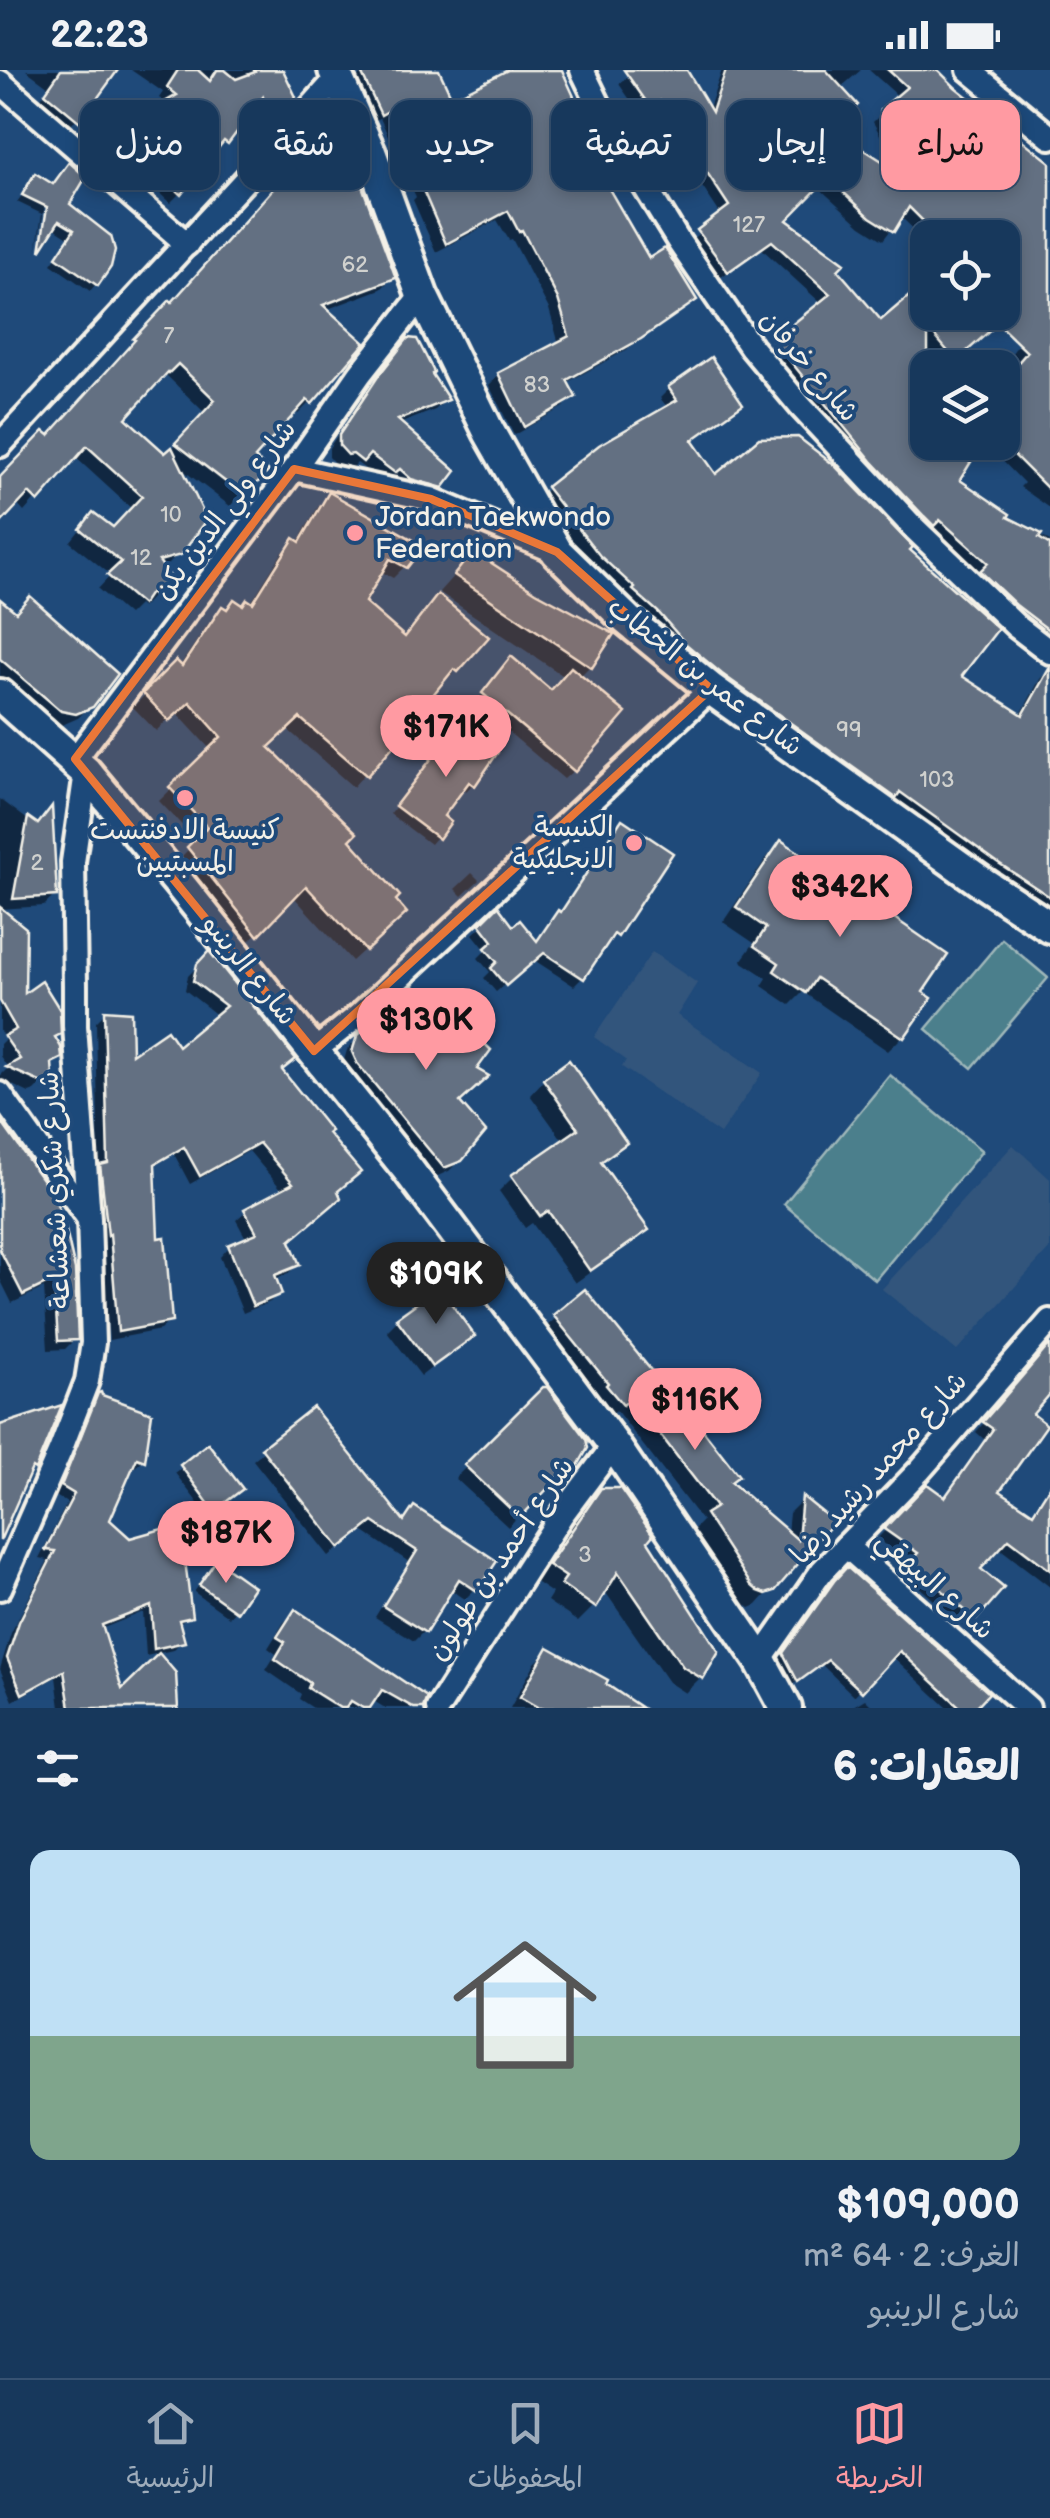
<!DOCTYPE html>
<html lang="ar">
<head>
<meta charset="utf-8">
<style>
	:root { --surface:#17385c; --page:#244365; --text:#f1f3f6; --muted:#9eacbb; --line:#365272; --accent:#ff9aa2 }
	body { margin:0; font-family:"Balsamiq Sans","Playpen Sans Arabic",sans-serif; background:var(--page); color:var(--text); direction:rtl; height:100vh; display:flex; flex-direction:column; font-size:38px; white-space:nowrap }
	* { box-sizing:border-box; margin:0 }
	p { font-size:32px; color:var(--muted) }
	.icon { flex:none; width:55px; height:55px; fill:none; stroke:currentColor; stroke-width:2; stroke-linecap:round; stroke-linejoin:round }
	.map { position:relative; height:1638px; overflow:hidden; direction:ltr }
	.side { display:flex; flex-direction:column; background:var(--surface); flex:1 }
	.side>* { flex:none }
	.guide { position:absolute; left:30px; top:30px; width:990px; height:90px; direction:rtl; display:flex; gap:20px }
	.controls { position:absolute; left:910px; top:150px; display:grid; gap:20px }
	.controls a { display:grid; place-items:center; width:110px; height:110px; border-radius:20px; background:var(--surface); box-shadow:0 5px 15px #0003,0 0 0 2px var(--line); font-size:50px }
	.price { position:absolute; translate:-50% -85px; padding:0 22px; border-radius:35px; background:var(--accent); color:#111; font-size:32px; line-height:65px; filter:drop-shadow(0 2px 5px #0008) }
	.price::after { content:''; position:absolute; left:50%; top:60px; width:30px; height:22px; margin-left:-15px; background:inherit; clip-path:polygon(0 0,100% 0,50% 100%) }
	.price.current { background:#222; color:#fff }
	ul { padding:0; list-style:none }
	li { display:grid; align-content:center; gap:20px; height:530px; padding:0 30px }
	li+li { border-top:2px solid var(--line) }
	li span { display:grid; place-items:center; height:310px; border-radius:20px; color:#555 }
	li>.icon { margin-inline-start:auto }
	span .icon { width:180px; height:180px; fill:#fffc; stroke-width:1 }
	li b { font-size:42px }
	h2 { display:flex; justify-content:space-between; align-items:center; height:120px; padding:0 30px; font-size:42px }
	.pill { padding:0 35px; border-radius:20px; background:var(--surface); box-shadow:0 5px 15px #0003,0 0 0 2px var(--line); font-size:35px; line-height:90px }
	.pill.current { background:var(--accent); color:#111 }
	.status { display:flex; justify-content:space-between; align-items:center; height:70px; padding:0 50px; background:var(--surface); direction:ltr }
	.status svg { height:28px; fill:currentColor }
	.tab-bar { display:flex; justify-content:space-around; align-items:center; height:140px; border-top:2px solid var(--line); background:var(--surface); font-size:28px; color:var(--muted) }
	.tab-bar a { display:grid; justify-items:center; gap:5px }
	.tab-bar .current { color:var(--accent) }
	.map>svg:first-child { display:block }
</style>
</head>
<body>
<div class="status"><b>22:23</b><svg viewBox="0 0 49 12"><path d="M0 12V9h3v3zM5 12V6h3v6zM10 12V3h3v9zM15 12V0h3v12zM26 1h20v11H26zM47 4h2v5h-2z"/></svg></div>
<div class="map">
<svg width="1050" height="1638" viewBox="0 0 1050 1638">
	<rect width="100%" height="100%" fill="#1f4a7a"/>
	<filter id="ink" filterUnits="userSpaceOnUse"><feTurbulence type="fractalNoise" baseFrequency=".01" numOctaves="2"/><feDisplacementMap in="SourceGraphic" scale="20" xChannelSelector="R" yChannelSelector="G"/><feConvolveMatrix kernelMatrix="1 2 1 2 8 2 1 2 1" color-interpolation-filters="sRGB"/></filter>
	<g filter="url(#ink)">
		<g fill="#33557c">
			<polygon points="652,882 697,913 677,945 762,1003 720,1064 622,997 626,990 594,967"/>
			<polygon points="1013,1075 1050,1109 1050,1178 957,1281 882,1219"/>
		</g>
		<g fill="#4c7f8c" stroke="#a0b8ba" stroke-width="2.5">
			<polygon points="1002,869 1048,908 972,998 926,959"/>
			<polygon points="890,1005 982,1081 875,1210 784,1134"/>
		</g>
		<g fill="#0007" fill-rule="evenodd">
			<polygon points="26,0 116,0 68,59 37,34 49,17"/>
			<polygon points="131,0 279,0 269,30 264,33 243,8 179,124 170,133 111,78 121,64 167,33 159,28 163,22"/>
			<polygon points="364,0 436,0 450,31 498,8 505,0 559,0 573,31 565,38 603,113 648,191 694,230 684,240 628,279 566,313 573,327 563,337 514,365 489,315 499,305 559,274 549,239 512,169 509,170 497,150 436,182 413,130 416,127 380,48 370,53 353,14"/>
			<path d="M632,0H684L708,41L722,0H861L840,18L828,59L904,108L873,52L899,27L869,0H934L1050,95V209L1049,208L947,298L935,286L911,310L928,372L956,410L1004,448L1050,471V577L973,512L980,503L929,457L923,463L766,280L822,234L762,179L718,209L690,171L721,145L675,76L671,79L650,39L640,44L619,14L634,2ZM817,116L861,156L883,170L901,147L928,173V168H1002V242H928L881,254L834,200L783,150Z"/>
			<path d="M306,72L393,207L381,219L325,240L362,273L310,332L298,344L294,341L251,389L265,401L230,436L179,397V483L166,496L161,498L169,508L142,538L138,535L128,545L98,519L111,505L70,472L82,457L113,460L132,439L74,386L24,442L16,433L0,451V410L48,368L125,283L123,282L170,234L172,235L293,106L290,93ZM165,304L205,343L165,386L123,348Z"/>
			<polygon points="36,107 66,135 96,214 90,221 51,194 70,168 53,157 52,125 47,125 36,182 42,144 17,132"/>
			<polygon points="1050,234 1050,438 1020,417 1024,413 984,372 1002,372 1020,293 1011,284"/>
			<polygon points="409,270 446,330 435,340 399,354 441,416 429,428 400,420 388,408 383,412 357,393 350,401 341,394 336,395 329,387 329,378 368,319"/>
			<polygon points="669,319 740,334 731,343 690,371 716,408 906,480 959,607 1020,646 1040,609 1050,599 1050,842 713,613 591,495 539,427 548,418 668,338 660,328"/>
			<polygon points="330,425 405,496 393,508 380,501 362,532 403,569 485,567 456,601 444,612 442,610 424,632 427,634 353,717 287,659 266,677 346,770 392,831 392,855 352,891 293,826 245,875 177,791 197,771 159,731 211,680 176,642 156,661 133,637 176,594 179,597 210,551 222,539 225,541 250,534 282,483 294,471 297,473 318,437"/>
			<polygon points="473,484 534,525 590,596 579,607 574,700 564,709 475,634 502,598 551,623 565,607 439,522"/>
			<polygon points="0,533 91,635 78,648 62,655 49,652 0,611"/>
			<polygon points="452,664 473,714 466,721 462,718 440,747 448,753 430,774 390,744"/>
			<polygon points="0,729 36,756 55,825 44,836 0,839"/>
			<polygon points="622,752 616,865 608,874 606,872 582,908 574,916 534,890 496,922 484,908 490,902 478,888 486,880 473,864 498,840 513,859 536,873 559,843 614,761"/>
			<polygon points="781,773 920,922 928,928 902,967 888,981 803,922 790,935 762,916 767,908 741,891 754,873 723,852 767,787"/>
			<polygon points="472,803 479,810 462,826 455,819"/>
			<polygon points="0,840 23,928 60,987 50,997 47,1009 35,1021 29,1023 0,1009 0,1006 8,998 0,986 0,974 5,969 0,961"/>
			<polygon points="209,885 279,1001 336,1121 288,1172 297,1194 288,1204 274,1209 279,1223 270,1232 243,1243 220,1187 229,1177 247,1170 236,1150 246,1141 283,1121 249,1081 190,1114 174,1084 153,1097 156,1171 170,1251 160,1260 109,1270 101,1172 99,1173 92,1107 99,1100 96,952 105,943 130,989 178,979 218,946 185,920 188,906"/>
			<polygon points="358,968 457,1032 460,1090 449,1101 433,1108 347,1004 343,994 347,980"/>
			<polygon points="544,1010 624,1073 600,1094 646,1159 631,1173 575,1213 532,1153 525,1158 499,1121 513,1107 564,1072 530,1025"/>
			<polygon points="0,1054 75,1269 65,1279 48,1280 44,1218 12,1233 0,1209"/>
			<polygon points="585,1223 728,1413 787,1463 789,1443 803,1429 830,1453 757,1535 750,1538 737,1529 692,1461 702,1451 616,1340 607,1348 540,1262"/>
			<polygon points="398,1250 472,1266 421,1306 387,1261"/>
			<polygon points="1050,1276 1050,1320 1029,1345 996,1422 1031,1445 1050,1415 1050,1517 998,1477 978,1500 974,1548 965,1557 902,1502 911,1494 877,1469 927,1417 943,1429 985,1370 976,1362"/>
			<polygon points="544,1320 585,1378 570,1405 560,1415 554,1409 508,1457 455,1408"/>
			<polygon points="99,1326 143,1390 134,1398 130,1397 107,1451 189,1546 178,1555 182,1571 173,1580 146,1586 143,1542 101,1559 121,1624 173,1638 60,1638 56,1607 13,1631 0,1599 11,1563 48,1490 39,1488 67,1433 54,1425 90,1335"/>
			<polygon points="313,1341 402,1452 414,1439 475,1519 465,1529 450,1519 424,1561 414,1571 375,1547 409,1492 361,1460 329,1486 253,1390"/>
			<polygon points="208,1377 233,1425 207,1445 175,1403"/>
			<polygon points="602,1420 645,1471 701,1607 685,1623 668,1612 604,1520 594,1536 578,1552 547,1531 552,1523 534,1511 585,1437"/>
			<polygon points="210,1500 235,1540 229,1547 194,1522"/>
			<polygon points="828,1520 972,1638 948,1638 892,1586 854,1626 821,1594 791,1616 778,1591"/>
			<polygon points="295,1542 421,1638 385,1638 372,1630 366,1638 313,1638 299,1629 301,1624 266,1600 276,1584 268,1578 284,1552"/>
			<polygon points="548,1580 602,1615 638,1638 510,1638 535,1593"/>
			<polygon points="865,1629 874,1638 850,1638"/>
		</g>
		<g fill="#637082" stroke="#f4f1e8" stroke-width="2.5" fill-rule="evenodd">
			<polygon points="61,0 118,0 80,52 45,23"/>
			<polygon points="178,0 198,0 210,11 217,0 225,0 236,9 255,2 254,0 283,0 296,27 271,51 263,27 228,74 224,71 181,125 119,67 131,51 177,25 167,17"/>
			<polygon points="360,0 439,0 452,28 508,0 562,0 576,31 567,35 595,79 597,78 613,107 605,112 649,188 665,178 697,230 641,269 567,310 576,327 524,357 498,303 569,266 558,229 522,160 519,162 508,141 446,174 422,118 425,116 390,40 381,45"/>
			<path d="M624,0H687L712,42L726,0H826L858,35L832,59L923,117L880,40L907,17L888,0H938L955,17L1050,92V421L1002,373V311L1027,282L1002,258V250L956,291L928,258V297L914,310L928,325V372H983L960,410L1010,444L1008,447L1042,464L1039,468L1050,475V561L1016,535L980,501L988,493L940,450L934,456L924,446L872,391L773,270L830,224L772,171L728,202L697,160L729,136L685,69L681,72L660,31L650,37ZM828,108L870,147L894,162L909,137L940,168H1002V242H928V210L881,250L838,200L845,193L787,150Z"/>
			<polygon points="330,54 340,60 350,83 396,208 323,235 365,273 312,334 307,330 255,388 269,401 244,426 175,373 215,330 178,294 169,303 168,302 126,348 165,383 172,377 207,450 181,485 159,491 172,509 156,528 150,523 142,535 107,505 121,492 80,459 93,442 113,457 142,426 87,376 38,432 29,423 0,454 0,407 44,361 49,365 135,270 133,269 170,230 172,232 280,111 305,95 300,79 317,57"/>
			<polygon points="69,92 86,107 70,134 111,166 115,180 111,197 98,216 56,187 74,160 59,151 40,181 47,137 22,125 35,103 53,114"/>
			<polygon points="408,268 417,269 434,302 432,304 449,330 398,350 456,401 443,418 411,409 400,399 395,403 370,384 363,392 353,384 348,385 339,375 339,365 379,305"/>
			<polygon points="711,287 743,334 692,370 716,404 759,368 798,367 834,395 913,477 910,480 998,559 962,606 1023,645 1050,597 1050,827 997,792 900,722 896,728 722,604 686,574 658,542 633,520 635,518 600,486 546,417 599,375 677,330 668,317"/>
			<polygon points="329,422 424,476 407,498 390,489 365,532 405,567 438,524 489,567 458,602 454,599 428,631 431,633 367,706 300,648 269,677 357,763 350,770 400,826 396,830 407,843 366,881 306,816 258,866 187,777 207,757 169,717 221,667 190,632 169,651 143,623 176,590 182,596 222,536 227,539 234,529 243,535 247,529 253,533 294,468 300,472"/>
			<polygon points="473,481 536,522 614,564 592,598 454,505"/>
			<polygon points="30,526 118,604 93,637 76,644 61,641 0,589 0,529 16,542"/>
			<polygon points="511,586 551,620 571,597 626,643 575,702 482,623"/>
			<polygon points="458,654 498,682 475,716 469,712 444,746 451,752 439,769 395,736"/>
			<polygon points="52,736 57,826 13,829 28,747 38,754"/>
			<polygon points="622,749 673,783 618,867 614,864 584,909 544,883 506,916 491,898 497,892 485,878 493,871 480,854 498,836 513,856 520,850 537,871 558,840 561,842"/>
			<polygon points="781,770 948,885 923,922 932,928 904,968 816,908 806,923 774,901 779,893 754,876 766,858 736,837"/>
			<polygon points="0,837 26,858 25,923 42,911 60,940 61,964 55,967 61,977 62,988 52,993 53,1006 49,1011 42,1013 6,997 20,989 4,966 16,959 0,931"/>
			<polygon points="209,881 296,989 282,1000 331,1061 328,1063 361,1102 338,1121 341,1128 290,1171 300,1195 275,1205 282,1224 253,1236 228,1175 257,1163 244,1139 293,1113 259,1073 200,1106 184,1077 155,1094 158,1168 165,1167 172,1252 118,1262 110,1164 108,1165 100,1095 108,1093 104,940 131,942 132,984 167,960 178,976 226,936 193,911 197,894"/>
			<polygon points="414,916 440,950 451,941 491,980 477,999 489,1006 460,1032 486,1062 462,1091 444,1098 357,993 352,982 357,966"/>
			<polygon points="569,990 627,1073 601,1092 649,1160 590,1201 548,1141 540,1146 511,1105 578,1059 543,1009"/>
			<polygon points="0,1050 54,1126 65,1156 75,1200 78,1270 58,1271 54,1210 23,1225 0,1180"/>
			<polygon points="439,1217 475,1266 432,1297 396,1248"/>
			<polygon points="585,1219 672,1326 675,1324 739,1406 731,1412 798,1470 802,1426 834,1452 775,1521 766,1524 758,1521 751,1515 705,1444 716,1437 632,1328 623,1335 606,1315 608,1313 553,1245"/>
			<polygon points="1050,1274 1050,1324 1033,1344 1047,1355 1000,1421 1033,1443 1050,1416 1050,1500 1009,1469 981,1499 1004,1518 976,1550 910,1492 918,1483 884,1459 927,1414 945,1427 993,1359 983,1352"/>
			<polygon points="543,1317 547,1317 586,1369 588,1378 572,1406 565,1400 520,1448 464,1395"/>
			<polygon points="101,1322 102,1325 152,1343 145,1391 137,1388 110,1450 130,1468 169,1457 182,1466 192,1547 179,1550 185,1572 154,1579 151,1536 102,1555 122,1619 159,1583 176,1603 178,1638 70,1638 64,1601 22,1624 7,1588 19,1552 55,1481 45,1480 74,1424 61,1416 98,1323"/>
			<polygon points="62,1335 35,1400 32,1398 0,1471 0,1355"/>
			<polygon points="313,1337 404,1451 414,1436 497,1491 477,1521 459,1509 426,1563 383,1536 417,1481 373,1452 340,1478 261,1378"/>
			<polygon points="208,1373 243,1419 214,1441 180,1395"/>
			<polygon points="601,1418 620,1418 653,1465 648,1471 719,1582 703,1609 683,1597 618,1502 596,1538 561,1514 566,1507 548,1495"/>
			<polygon points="216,1490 254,1517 237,1542 199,1515"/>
			<polygon points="847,1497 989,1623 975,1638 961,1638 900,1581 862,1622 828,1590 798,1612 783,1583 834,1511"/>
			<polygon points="295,1539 427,1627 423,1638 414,1638 382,1620 370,1638 363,1638 351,1631 346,1638 340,1638 308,1618 310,1613 275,1589 285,1572 277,1567"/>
			<polygon points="548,1577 608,1610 606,1614 642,1638 539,1638 520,1627"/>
		</g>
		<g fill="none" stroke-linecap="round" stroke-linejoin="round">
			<g stroke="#f4f1e8" stroke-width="30">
				<g id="minor">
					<polyline points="582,0 616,70 679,172 751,277 801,337 913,457 1016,556 1050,582"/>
					<polyline points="969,0 1050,67"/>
					<polyline points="0,12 187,174"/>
					<polyline points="0,375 259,95 338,7"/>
					<polyline points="294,399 431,429 557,482"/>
					<polyline points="75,689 294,399 360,304 422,225"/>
					<polyline points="314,981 359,945 711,619"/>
					<polyline points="0,1024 88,1148"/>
					<polyline points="846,1476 1028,1638"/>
					<polyline points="0,1518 60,1381 87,1311 93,1273 89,1149 75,956 75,915 73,792 86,702"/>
					<polyline points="760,1590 822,1501 920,1400 1050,1251"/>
					<polyline points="438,1638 561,1446 614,1375"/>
				</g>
			</g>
			<g stroke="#f4f1e8" stroke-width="38">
				<g id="tertiary">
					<polyline points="334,0 370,82 422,225 489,362 557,482 627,550 711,619 983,813 1050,857"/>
					<polyline points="0,625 86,702 177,811 406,1097 614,1375 760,1590 786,1638"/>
				</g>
			</g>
			<use href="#minor" stroke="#1f4a7a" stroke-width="22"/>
			<use href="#tertiary" stroke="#1f4a7a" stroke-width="30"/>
		</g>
	</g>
	<path fill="#ea7738" fill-opacity="0.2" stroke="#ea7738" stroke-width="8" stroke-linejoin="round" d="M294,399L431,429L557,482L711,619L314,981L75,689Z"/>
	<g fill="#ff9aa2" stroke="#1f4a7a" stroke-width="4">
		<circle cx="355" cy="463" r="10"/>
		<circle cx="185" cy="728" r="10"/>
		<circle cx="634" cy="773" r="10"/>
	</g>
	<g text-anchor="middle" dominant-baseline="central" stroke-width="8" stroke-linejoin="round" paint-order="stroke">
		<g font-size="22" fill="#d0d1ce">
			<text x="749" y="155">127</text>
			<text x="355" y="195">62</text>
			<text x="169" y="266">7</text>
			<text x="537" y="315">83</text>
			<text x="171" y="445">10</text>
			<text x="141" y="488">12</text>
			<text x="849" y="660">99</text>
			<text x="937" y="710">103</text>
			<text x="37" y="793">2</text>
			<text x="585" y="1485">3</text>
		</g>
		<g font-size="28" fill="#f4f1e8" stroke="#1f4a7a">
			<text transform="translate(809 296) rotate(50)">شارع خرفان</text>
			<text transform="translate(225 440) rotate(-53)">شارع ولي الدين يكن</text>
			<text transform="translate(705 607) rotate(38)">شارع عمر بن الخطاب</text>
			<text transform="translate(249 900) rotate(51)">شارع الرينبو</text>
			<text transform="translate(55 1120) rotate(-93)">شارع شكري شعشاعة</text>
			<text transform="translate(879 1398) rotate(-48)">شارع محمد رشيد رضا</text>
			<text transform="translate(501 1489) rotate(-56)">شارع أحمد بن طولون</text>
			<text transform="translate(935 1515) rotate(42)">شارع البيهقي</text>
		</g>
		<g font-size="28" fill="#f4f1e8" stroke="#1f4a7a" text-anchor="start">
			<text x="375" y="447">Jordan Taekwondo<tspan x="375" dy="32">Federation</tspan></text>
			<text x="614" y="757" text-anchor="end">الكنيسة<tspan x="614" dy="32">الانجليكية</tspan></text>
			<text x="185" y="760" text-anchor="middle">كنيسة الادفنتست<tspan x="185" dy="32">المسبتيين</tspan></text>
		</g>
	</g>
</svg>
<div class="controls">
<a><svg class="icon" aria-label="locate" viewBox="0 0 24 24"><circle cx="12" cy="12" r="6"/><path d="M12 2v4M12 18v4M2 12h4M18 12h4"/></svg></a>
<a><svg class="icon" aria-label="layers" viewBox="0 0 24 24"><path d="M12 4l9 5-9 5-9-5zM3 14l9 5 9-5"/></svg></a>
</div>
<b class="price" style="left:446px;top:710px">$171K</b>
<b class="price" style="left:840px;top:870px">$342K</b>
<b class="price" style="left:426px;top:1003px">$130K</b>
<b class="price current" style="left:436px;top:1257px">$109K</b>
<b class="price" style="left:695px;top:1383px">$116K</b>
<b class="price" style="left:226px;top:1516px">$187K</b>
<div class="guide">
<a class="pill current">شراء</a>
<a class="pill">إيجار</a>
<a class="pill">تصفية</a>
<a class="pill">جديد</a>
<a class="pill">شقة</a>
<a class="pill">منزل</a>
</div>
</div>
<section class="side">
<h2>العقارات: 6<svg class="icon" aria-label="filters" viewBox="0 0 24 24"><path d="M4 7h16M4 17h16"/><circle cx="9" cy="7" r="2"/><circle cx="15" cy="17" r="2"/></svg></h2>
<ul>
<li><span style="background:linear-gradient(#bfe0f5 60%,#7fa58c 0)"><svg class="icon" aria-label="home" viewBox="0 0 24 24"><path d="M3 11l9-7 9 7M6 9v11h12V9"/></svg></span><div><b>$109,000</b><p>الغرف: 2 · 64 m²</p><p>شارع الرينبو</p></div></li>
</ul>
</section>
<nav class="tab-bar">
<a class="current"><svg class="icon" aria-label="map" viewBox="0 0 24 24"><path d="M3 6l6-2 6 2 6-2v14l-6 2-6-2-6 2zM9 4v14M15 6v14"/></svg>الخريطة</a>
<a><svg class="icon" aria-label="saved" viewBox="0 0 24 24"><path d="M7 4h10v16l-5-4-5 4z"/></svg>المحفوظات</a>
<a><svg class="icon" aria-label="home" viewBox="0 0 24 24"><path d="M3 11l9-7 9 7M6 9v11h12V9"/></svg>الرئيسية</a>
</nav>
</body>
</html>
